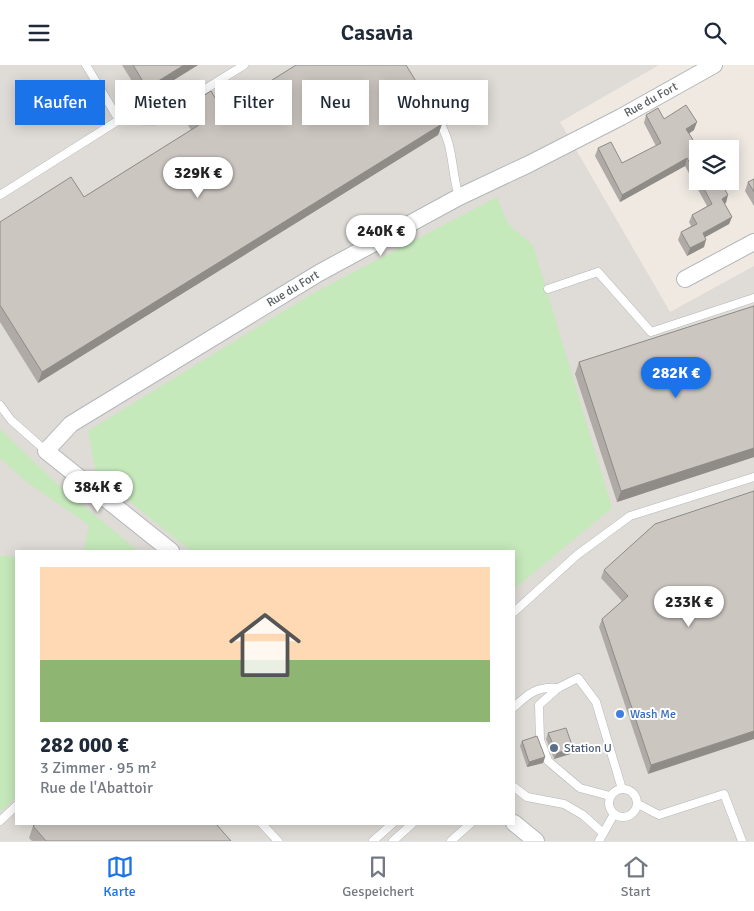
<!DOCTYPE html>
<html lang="de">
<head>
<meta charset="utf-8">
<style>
	:root { --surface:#fff; --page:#f6f6f7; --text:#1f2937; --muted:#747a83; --line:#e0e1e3; --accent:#1a73e8 }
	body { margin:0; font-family:Signika,sans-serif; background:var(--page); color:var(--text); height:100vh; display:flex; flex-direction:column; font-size:19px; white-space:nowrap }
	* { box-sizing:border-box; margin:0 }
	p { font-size:16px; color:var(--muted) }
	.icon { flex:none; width:28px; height:28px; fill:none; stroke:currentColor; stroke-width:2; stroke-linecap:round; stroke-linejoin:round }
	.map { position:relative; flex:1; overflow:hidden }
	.side { position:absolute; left:15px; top:485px; width:500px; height:275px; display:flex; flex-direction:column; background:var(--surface); border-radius:0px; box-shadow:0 2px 12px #0003 }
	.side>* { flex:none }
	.hud { position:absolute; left:15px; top:15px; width:500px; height:45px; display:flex; gap:10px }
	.tools { position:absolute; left:689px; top:75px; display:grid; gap:10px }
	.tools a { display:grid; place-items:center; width:50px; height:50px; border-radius:0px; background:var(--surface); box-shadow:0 2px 12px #0003; font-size:25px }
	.price { position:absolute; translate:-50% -42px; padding:0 11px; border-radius:18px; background:#fff; color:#222; font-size:16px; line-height:32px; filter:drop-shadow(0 1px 2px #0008) }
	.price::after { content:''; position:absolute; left:50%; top:30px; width:15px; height:11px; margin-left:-8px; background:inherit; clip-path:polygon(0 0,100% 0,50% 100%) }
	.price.active { background:var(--accent); color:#fff }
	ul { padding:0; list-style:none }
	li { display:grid; align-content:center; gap:10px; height:265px; padding:0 25px }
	li span { display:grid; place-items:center; height:155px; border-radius:0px; color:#555 }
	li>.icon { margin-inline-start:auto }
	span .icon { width:90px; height:90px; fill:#fffc; stroke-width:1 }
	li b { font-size:21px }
	.chip { padding:0 18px; border-radius:0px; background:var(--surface); box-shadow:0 2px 12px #0003; font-size:18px; line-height:45px }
	.chip.active { background:var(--accent); color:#fff }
	header { display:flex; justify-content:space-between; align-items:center; height:65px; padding:0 25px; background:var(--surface); font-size:22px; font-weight:600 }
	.tabs { display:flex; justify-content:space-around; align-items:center; height:70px; border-top:1px solid var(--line); background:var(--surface); font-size:14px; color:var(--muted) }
	.tabs a { display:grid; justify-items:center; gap:2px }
	.tabs .active { color:var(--accent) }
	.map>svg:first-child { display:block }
</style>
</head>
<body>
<header><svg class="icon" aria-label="menu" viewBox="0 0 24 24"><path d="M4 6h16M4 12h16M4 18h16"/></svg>Casavia<svg class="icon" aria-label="search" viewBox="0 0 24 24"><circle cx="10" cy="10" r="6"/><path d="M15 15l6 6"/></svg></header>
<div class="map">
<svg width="754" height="776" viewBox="0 0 754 776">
	<rect width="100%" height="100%" fill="#efe9e2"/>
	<path fill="#dfdbd6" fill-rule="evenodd" d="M0,0H659L560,57L670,247L754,201V776H0ZM16,486H514V759H16Z"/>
	<g fill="#c5e9bb">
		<polygon points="497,132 508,159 533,180 612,443 514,524 514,486 191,486 96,409 88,366 310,230"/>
		<polygon points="0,364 57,419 138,486 84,486 89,460 24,415 0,393"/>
		<polygon points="0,491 16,491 16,732 0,747"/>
	</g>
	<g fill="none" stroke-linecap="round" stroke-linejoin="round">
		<g stroke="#b3b7bb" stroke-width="9">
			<g id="service">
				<polyline points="86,0 119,55"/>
				<path d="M437,53C455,81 450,102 459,132"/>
				<polyline points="0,130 119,55 154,56 244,0"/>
				<polyline points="548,224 598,207 651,267 754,233"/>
				<polyline points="0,340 11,355 46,386"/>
				<polyline points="514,547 577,490 630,451 754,412"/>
				<path d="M514,642C528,629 537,621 558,623"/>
				<polyline points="514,722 527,732 564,739 583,750 603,768"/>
				<circle cx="623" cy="738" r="14"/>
				<polyline points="610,731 580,723 548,696 540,675 539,640 558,623 578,613 596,637 622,724"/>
				<polyline points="638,739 659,750 724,729 742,776"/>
				<polyline points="0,756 16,741"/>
				<polyline points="262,759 278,776"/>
				<polyline points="373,776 392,759"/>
				<polyline points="393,776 412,759"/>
				<polyline points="451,776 470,759"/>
				<polyline points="599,776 614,749"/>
			</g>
		</g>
		<g stroke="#b3b7bb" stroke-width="18">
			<g id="minor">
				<polyline points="685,214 754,177"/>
				<polyline points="171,486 46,386 71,359 319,208 459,132 529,99 621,52 714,0"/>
				<polyline points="514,758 536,776"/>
			</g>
		</g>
		<use href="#service" stroke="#fff" stroke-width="8"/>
		<use href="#minor" stroke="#fff" stroke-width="16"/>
	</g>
	<g fill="#afaaa6">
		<polygon points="122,0 198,0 143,34"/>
		<polygon points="187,41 223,46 442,59 438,70 38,318 0,257 0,157 84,132 191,65 183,52"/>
		<polygon points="646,50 664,54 694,65 689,68 698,84 698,116 720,116 726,138 724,138 732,152 729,159 705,172 704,182 687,191 678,175 681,167 691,161 689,157 692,150 707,141 685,101 620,137 595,91 598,83 622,98 656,81 644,58"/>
		<polygon points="754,114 754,141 745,126 748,117"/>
		<polygon points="754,241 754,392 617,437 575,309 579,297"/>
		<polygon points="754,426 648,709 599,562 602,554 622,536 601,513 604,505"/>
		<polygon points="548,668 570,689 554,694 546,674"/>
		<polygon points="522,676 545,692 543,698 527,702 520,681"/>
		<polygon points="33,761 231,776 32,776 29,773"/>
	</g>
	<g fill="#8f8b87">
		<polygon points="184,0 198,0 143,34 147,23"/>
		<polygon points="697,57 694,65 684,72 686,64"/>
		<polygon points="442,59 438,70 38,318 42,307"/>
		<polygon points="687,93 685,101 620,137 622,130"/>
		<polygon points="728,130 726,138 719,141 722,134"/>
		<polygon points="732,152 729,159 700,175 703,168"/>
		<polygon points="706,175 704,182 687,191 690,183"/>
		<polygon points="754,383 754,392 617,437 621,426"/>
		<polygon points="754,666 754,674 648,709 651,700"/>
		<polygon points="573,683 570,689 554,694 557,688"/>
		<polygon points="545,692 543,698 527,702 529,697"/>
	</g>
	<g fill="#ccc6c1" stroke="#8f8b87">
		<polygon points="133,0 184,0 147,23"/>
		<polygon points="296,0 406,0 442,59 42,307 0,240 0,157 71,112 84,132 199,60 187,41 211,26 223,46"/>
		<polygon points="686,40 697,57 686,64 699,84 698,84 698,112 687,93 622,130 598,83 611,77 622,98 661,78 646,50 658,43 664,54"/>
		<polygon points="754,114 754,127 748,117"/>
		<polygon points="700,116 720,116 728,130 722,134 732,152 703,168 706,175 690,183 681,167 697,159 692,150 712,139"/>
		<polygon points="754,241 754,383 621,426 579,297"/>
		<polygon points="754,426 754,666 651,700 602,554 628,531 604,505 655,459"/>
		<polygon points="566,663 573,683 557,688 548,668"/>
		<polygon points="537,671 545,692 529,697 522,676"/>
		<polygon points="36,759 216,759 231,776 46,776 33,761"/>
	</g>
	<circle fill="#3f7fe0" stroke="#fff" stroke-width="2" cx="620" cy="649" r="5"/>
	<circle fill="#5c6f8a" stroke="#fff" stroke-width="2" cx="554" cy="683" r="5"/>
	<g text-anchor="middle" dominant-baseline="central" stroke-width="4" stroke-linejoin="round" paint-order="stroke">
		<g font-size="12" fill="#5a6164" stroke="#fff">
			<text transform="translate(651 35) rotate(-29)">Rue du Fort</text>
			<text transform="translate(293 224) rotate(-31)">Rue du Fort</text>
		</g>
		<g font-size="12" fill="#366cbe" stroke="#fff" text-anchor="start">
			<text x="630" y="649">Wash Me</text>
		</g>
		<g font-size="12" fill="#4e5e75" stroke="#fff" text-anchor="start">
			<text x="564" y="683">Station U</text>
		</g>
	</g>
</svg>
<div class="tools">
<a><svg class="icon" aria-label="layers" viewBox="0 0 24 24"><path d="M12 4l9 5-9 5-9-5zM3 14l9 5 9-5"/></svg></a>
</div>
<b class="price" style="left:198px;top:134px">329K €</b>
<b class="price" style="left:381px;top:192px">240K €</b>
<b class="price active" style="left:676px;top:334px">282K €</b>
<b class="price" style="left:98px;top:448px">384K €</b>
<b class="price" style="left:689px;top:563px">233K €</b>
<div class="hud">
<a class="chip active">Kaufen</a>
<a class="chip">Mieten</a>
<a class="chip">Filter</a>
<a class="chip">Neu</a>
<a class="chip">Wohnung</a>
</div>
<section class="side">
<ul>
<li><span style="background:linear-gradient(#ffd9b3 60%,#8fb573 0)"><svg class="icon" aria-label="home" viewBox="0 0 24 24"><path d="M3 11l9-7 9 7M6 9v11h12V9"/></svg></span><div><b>282 000 €</b><p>3 Zimmer · 95 m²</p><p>Rue de l'Abattoir</p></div></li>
</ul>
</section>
</div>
<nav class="tabs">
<a class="active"><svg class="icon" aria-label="map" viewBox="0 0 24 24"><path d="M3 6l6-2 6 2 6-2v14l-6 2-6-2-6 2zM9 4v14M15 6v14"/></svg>Karte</a>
<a><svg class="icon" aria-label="saved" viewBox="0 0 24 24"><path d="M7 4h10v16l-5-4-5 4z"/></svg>Gespeichert</a>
<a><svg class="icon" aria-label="home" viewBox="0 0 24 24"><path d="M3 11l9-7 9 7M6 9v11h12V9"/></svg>Start</a>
</nav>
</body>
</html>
